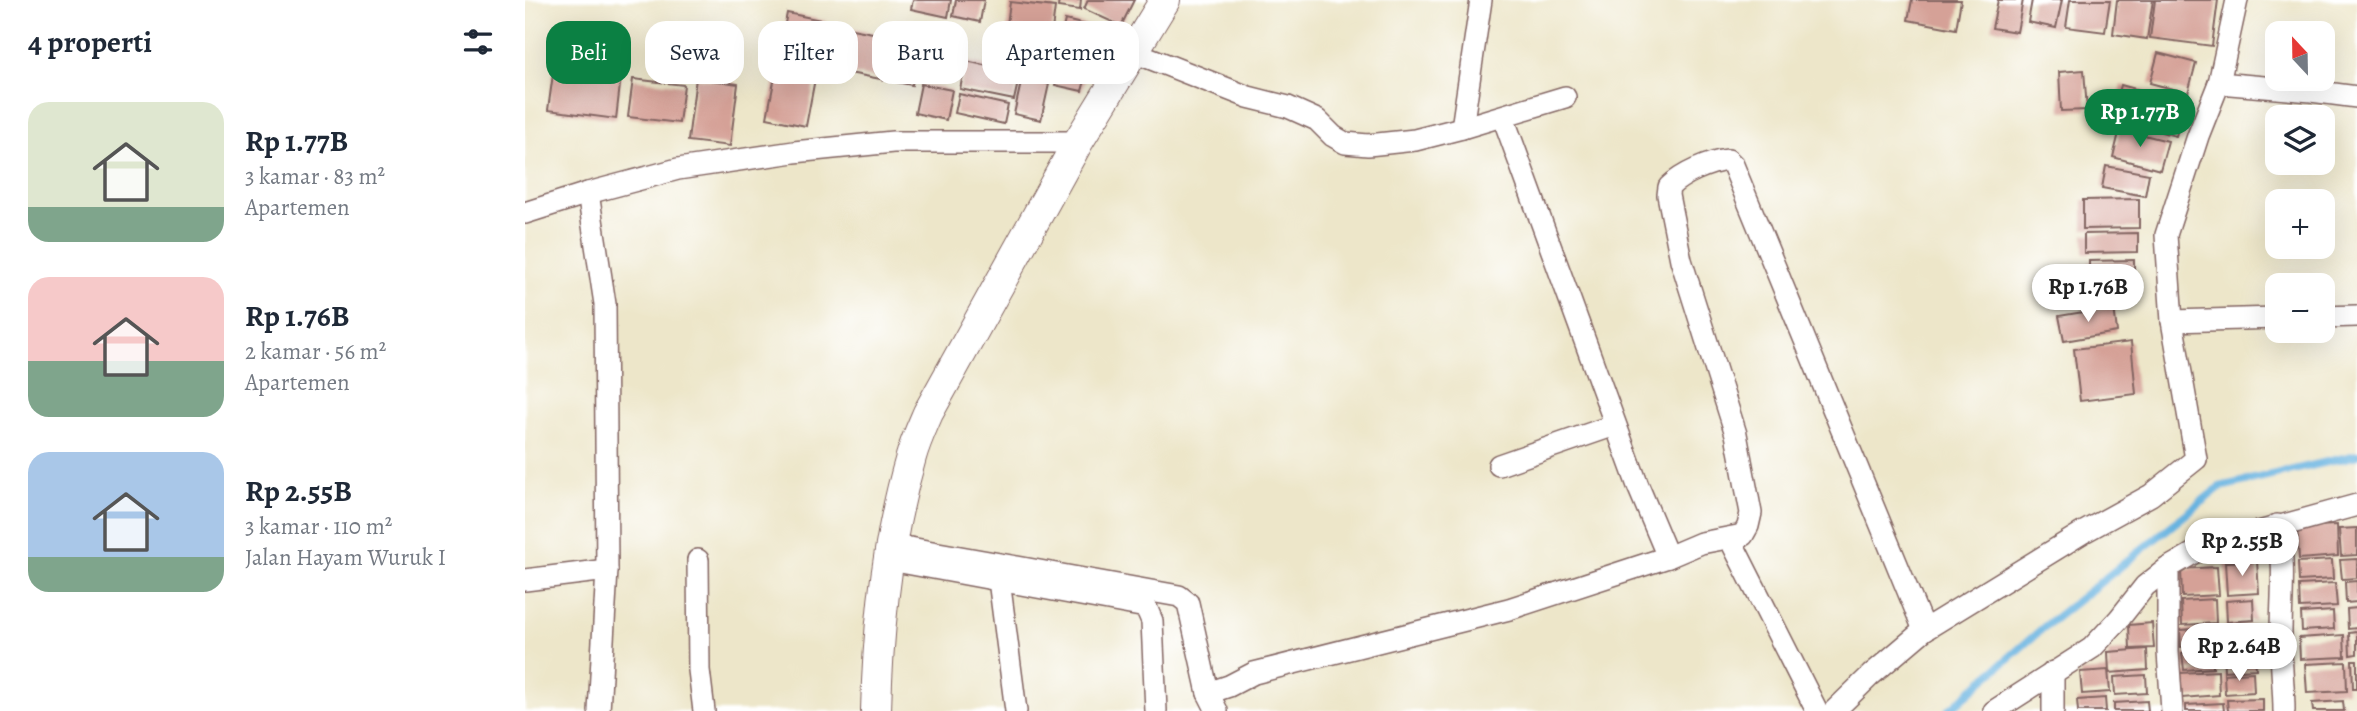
<!DOCTYPE html>
<html lang="id">
<head>
<meta charset="utf-8">
<style>
	:root { --surface:#fff; --page:#f2f2f3; --text:#1f2937; --muted:#747a83; --accent:#0b8043 }
	body { margin:0; font-family:Alegreya,serif; background:var(--page); color:var(--text); height:100vh; display:flex; flex-direction:column; font-size:26px; white-space:nowrap }
	* { box-sizing:border-box; margin:0 }
	p { font-size:23px; color:var(--muted) }
	.icon { flex:none; width:38px; height:38px; fill:none; stroke:currentColor; stroke-width:2; stroke-linecap:round; stroke-linejoin:round }
	.map { position:relative; flex:1; overflow:hidden }
	.panel { display:flex; flex-direction:column; background:var(--surface); width:525px }
	.panel>* { flex:none }
	.hud { position:absolute; left:21px; top:21px; width:665px; height:63px; display:flex; gap:14px }
	.needle { width:46px; rotate:338deg }
	.buttons { position:absolute; left:1740px; top:21px; display:grid; gap:14px }
	.buttons a { display:grid; place-items:center; width:70px; height:70px; border-radius:14px; background:var(--surface); box-shadow:0 7px 28px #0002; font-size:35px }
	.price { position:absolute; translate:-50% -60px; padding:0 16px; border-radius:24px; background:#fff; color:#222; font-size:23px; line-height:46px; filter:drop-shadow(0 2px 4px #0008) }
	.price::after { content:''; position:absolute; left:50%; top:42px; width:21px; height:16px; margin-left:-10px; background:inherit; clip-path:polygon(0 0,100% 0,50% 100%) }
	.price.current { background:var(--accent); color:#fff }
	ul { padding:0; list-style:none }
	li { display:flex; align-items:center; gap:21px; height:175px; padding:0 28px }
	li span { display:grid; place-items:center; flex:none; width:196px; height:140px; border-radius:21px; color:#555 }
	li>.icon { margin-inline-start:auto }
	span .icon { width:84px; height:84px; fill:#fffc; stroke-width:1 }
	li b { font-size:30px }
	h2 { display:flex; justify-content:space-between; align-items:center; height:84px; padding:0 28px; font-size:30px }
	.chip { padding:0 24px; border-radius:21px; background:var(--surface); box-shadow:0 7px 28px #0002; font-size:24px; line-height:63px }
	.chip.current { background:var(--accent); color:#fff }
	main { display:flex; flex:1; min-height:0 }
	.map>svg:first-child { display:block }
</style>
</head>
<body>
<main>
<section class="panel">
<h2>4 properti<svg class="icon" aria-label="filters" viewBox="0 0 24 24"><path d="M4 7h16M4 17h16"/><circle cx="9" cy="7" r="2"/><circle cx="15" cy="17" r="2"/></svg></h2>
<ul>
<li><span style="background:linear-gradient(#dfe7d0 75%,#7fa58c 0)"><svg class="icon" aria-label="home" viewBox="0 0 24 24"><path d="M3 11l9-7 9 7M6 9v11h12V9"/></svg></span><div><b>Rp 1.77B</b><p>3 kamar · 83 m²</p><p>Apartemen</p></div></li>
<li><span style="background:linear-gradient(#f6c9c9 60%,#7fa58c 0)"><svg class="icon" aria-label="home" viewBox="0 0 24 24"><path d="M3 11l9-7 9 7M6 9v11h12V9"/></svg></span><div><b>Rp 1.76B</b><p>2 kamar · 56 m²</p><p>Apartemen</p></div></li>
<li><span style="background:linear-gradient(#a9c7e8 75%,#7fa58c 0)"><svg class="icon" aria-label="home" viewBox="0 0 24 24"><path d="M3 11l9-7 9 7M6 9v11h12V9"/></svg></span><div><b>Rp 2.55B</b><p>3 kamar · 110 m²</p><p>Jalan Hayam Wuruk I</p></div></li>
</ul>
</section>
<div class="map">
<svg width="1832" height="711" viewBox="0 0 1832 711">
	<rect width="100%" height="100%" fill="#fff"/>
	<filter id="ink" filterUnits="userSpaceOnUse"><feTurbulence type="fractalNoise" baseFrequency=".0143" numOctaves="2"/><feDisplacementMap in="SourceGraphic" scale="14" xChannelSelector="R" yChannelSelector="G"/><feConvolveMatrix kernelMatrix="1 2 1 2 8 2 1 2 1" color-interpolation-filters="sRGB"/></filter>
	<filter id="wash" filterUnits="userSpaceOnUse"><feTurbulence type="fractalNoise" baseFrequency=".00686" numOctaves="4" result="noise"/><feDisplacementMap in="SourceGraphic" scale="28" xChannelSelector="R" yChannelSelector="G"/><feGaussianBlur stdDeviation="1.57" result="paint"/><feColorMatrix in="noise" values="0 0 0 0 0 0 0 0 0 0 0 0 0 0 0 0 0 1.4 0 .05"/><feComposite in="paint" operator="in"/></filter>
	<g filter="url(#wash)">
		<rect width="100%" height="100%" fill="#ede6c9"/>
		<g fill="none" stroke-linecap="round" stroke-linejoin="round">
			<polyline stroke="#67b3e0" stroke-width="8" points="1423,711 1518,628 1695,487 1832,455"/>
		</g>
		<g id="blocks">
			<g fill="#d5a197">
				<polygon points="388,0 426,0 423,17 386,9"/>
				<polygon points="431,0 459,0 455,22 428,16"/>
				<polygon points="534,0 556,0 555,10 533,7"/>
				<polygon points="563,0 609,0 596,26 559,9"/>
				<polygon points="1387,0 1436,0 1431,29 1383,20"/>
				<polygon points="1473,0 1498,0 1492,32 1467,28"/>
				<polygon points="1507,0 1537,0 1531,28 1503,22"/>
				<polygon points="1545,0 1585,0 1580,32 1541,27"/>
				<polygon points="1592,0 1628,0 1622,39 1588,34"/>
				<polygon points="1630,0 1693,0 1687,46 1625,38"/>
				<polygon points="485,2 530,7 526,38 481,32"/>
				<polygon points="262,13 301,21 281,126 242,118"/>
				<polygon points="540,20 581,30 573,64 532,54"/>
				<polygon points="306,25 395,42 387,85 298,68"/>
				<polygon points="471,39 522,46 520,63 469,56"/>
				<polygon points="1633,53 1671,63 1663,93 1625,83"/>
				<polygon points="441,61 495,73 489,100 435,89"/>
				<polygon points="535,63 563,70 557,91 530,85"/>
				<polygon points="29,67 96,76 91,119 23,110"/>
				<polygon points="1559,70 1562,110 1536,111 1534,72"/>
				<polygon points="171,78 213,84 205,146 163,141"/>
				<polygon points="497,78 524,84 516,120 489,114"/>
				<polygon points="108,79 159,85 154,123 103,117"/>
				<polygon points="396,84 427,90 421,120 390,113"/>
				<polygon points="1596,85 1660,103 1651,136 1587,119"/>
				<polygon points="434,94 483,105 479,124 430,113"/>
				<polygon points="1595,129 1643,141 1635,170 1588,157"/>
				<polygon points="1581,166 1624,174 1620,196 1577,188"/>
				<polygon points="1614,199 1614,228 1558,229 1558,200"/>
				<polygon points="1613,233 1613,252 1559,253 1559,234"/>
				<polygon points="1609,260 1609,298 1564,298 1564,261"/>
				<polygon points="1589,307 1592,332 1539,341 1534,316"/>
				<polygon points="1606,342 1611,394 1555,401 1549,349"/>
				<polygon points="1812,525 1813,556 1774,559 1772,527"/>
				<polygon points="1832,528 1832,555 1816,556 1814,529"/>
				<polygon points="1832,559 1832,578 1817,579 1815,560"/>
				<polygon points="1807,560 1808,579 1774,581 1773,562"/>
				<polygon points="1732,561 1734,593 1702,595 1700,562"/>
				<polygon points="1692,567 1694,595 1657,597 1656,569"/>
				<polygon points="1832,581 1832,602 1821,603 1820,582"/>
				<polygon points="1810,583 1812,606 1775,608 1774,585"/>
				<polygon points="1690,599 1691,623 1657,625 1656,601"/>
				<polygon points="1728,599 1729,620 1702,622 1701,601"/>
				<polygon points="1832,608 1832,628 1823,629 1822,609"/>
				<polygon points="1808,611 1809,629 1777,631 1776,613"/>
				<polygon points="1627,623 1629,648 1605,649 1604,625"/>
				<polygon points="1731,624 1732,642 1701,643 1700,625"/>
				<polygon points="1690,628 1691,645 1656,647 1655,630"/>
				<polygon points="1832,632 1832,654 1825,655 1824,633"/>
				<polygon points="1819,635 1820,657 1775,659 1774,638"/>
				<polygon points="1729,645 1731,669 1699,671 1698,647"/>
				<polygon points="1622,649 1623,670 1584,673 1583,652"/>
				<polygon points="1688,652 1688,668 1659,670 1657,653"/>
				<polygon points="1827,660 1832,660 1832,689 1828,689"/>
				<polygon points="1821,662 1822,691 1782,693 1780,664"/>
				<polygon points="1583,670 1585,692 1557,694 1555,672"/>
				<polygon points="1693,671 1694,695 1657,698 1655,673"/>
				<polygon points="1728,672 1729,692 1700,694 1699,674"/>
				<polygon points="1621,675 1622,693 1590,695 1589,677"/>
				<polygon points="1580,698 1581,711 1553,711 1552,700"/>
				<polygon points="1738,699 1738,711 1703,711 1702,700"/>
				<polygon points="1622,701 1623,711 1589,711 1589,703"/>
				<polygon points="1818,701 1819,711 1788,711 1787,703"/>
				<polygon points="1698,703 1699,711 1661,711 1661,705"/>
			</g>
		</g>
	</g>
	<g filter="url(#ink)">
		<use href="#blocks" fill-opacity="0" stroke="#836562" stroke-width="2"/>
		<g fill="none" stroke-linecap="round" stroke-linejoin="round">
			<g stroke="#836562" stroke-width="24">
				<g id="street">
					<polyline points="609,52 723,97 763,107 792,120 808,136 820,143 843,145 890,140 937,128 1040,97"/>
					<polyline points="1694,83 1786,91 1832,97"/>
					<polyline points="978,117 1113,486 1143,557"/>
					<polyline points="937,128 956,0"/>
					<polyline points="63,193 80,304 82,570 74,711"/>
					<polyline points="0,213 63,193 153,169 269,152 368,142 553,142"/>
					<polyline points="1797,317 1832,316"/>
					<polyline points="1647,321 1752,318"/>
					<polyline points="974,465 1090,425"/>
					<path d="M1752,525C1762,564 1755,606 1756,645C1756,667 1759,689 1759,711"/>
					<polyline points="1205,539 1292,711"/>
					<polyline points="368,545 654,596 663,603 683,693"/>
					<polyline points="173,560 174,670 179,711"/>
					<polyline points="365,560 621,607 627,621 631,711"/>
					<polyline points="1643,568 1643,652 1647,711"/>
					<polyline points="0,580 82,570"/>
					<polyline points="474,580 491,711"/>
					<polyline points="1528,672 1528,711"/>
					<path d="M692,711L683,693L704,686L729,673L984,609L1143,557L1176,543L1218,535L1223,526L1226,513L1211,434L1156,260L1143,195L1144,187C1157,174 1184,162 1203,160L1208,165L1399,630"/>
					<polyline points="1309,711 1346,675 1399,630 1557,533 1626,495 1671,459 1647,321 1641,235 1673,136 1694,83 1712,0"/>
					<polyline points="1469,711 1567,648 1594,619 1620,586 1643,568 1679,547 1832,505"/>
				</g>
			</g>
			<g stroke="#836562" stroke-width="32">
				<path id="secondary" d="M351,711C353,627 362,539 386,457C390,442 397,427 403,413L553,142L640,0"/>
			</g>
			<use href="#street" stroke="#fff" stroke-width="21"/>
			<use href="#secondary" stroke="#fff" stroke-width="30"/>
		</g>
	</g>
</svg>
<div class="buttons">
<a><svg class="needle" viewBox="-14 -14 28 28"><path d="M0-13l5 13h-10z" fill="#e53935"/><path d="M0 13l5-13h-10z" fill="#747a83"/></svg></a>
<a><svg class="icon" aria-label="layers" viewBox="0 0 24 24"><path d="M12 4l9 5-9 5-9-5zM3 14l9 5 9-5"/></svg></a>
<a>+</a>
<a>−</a>
</div>
<b class="price current" style="left:1615px;top:149px">Rp 1.77B</b>
<b class="price" style="left:1563px;top:324px">Rp 1.76B</b>
<b class="price" style="left:1717px;top:578px">Rp 2.55B</b>
<b class="price" style="left:1714px;top:683px">Rp 2.64B</b>
<div class="hud">
<a class="chip current">Beli</a>
<a class="chip">Sewa</a>
<a class="chip">Filter</a>
<a class="chip">Baru</a>
<a class="chip">Apartemen</a>
</div>
</div>
</main>
</body>
</html>
